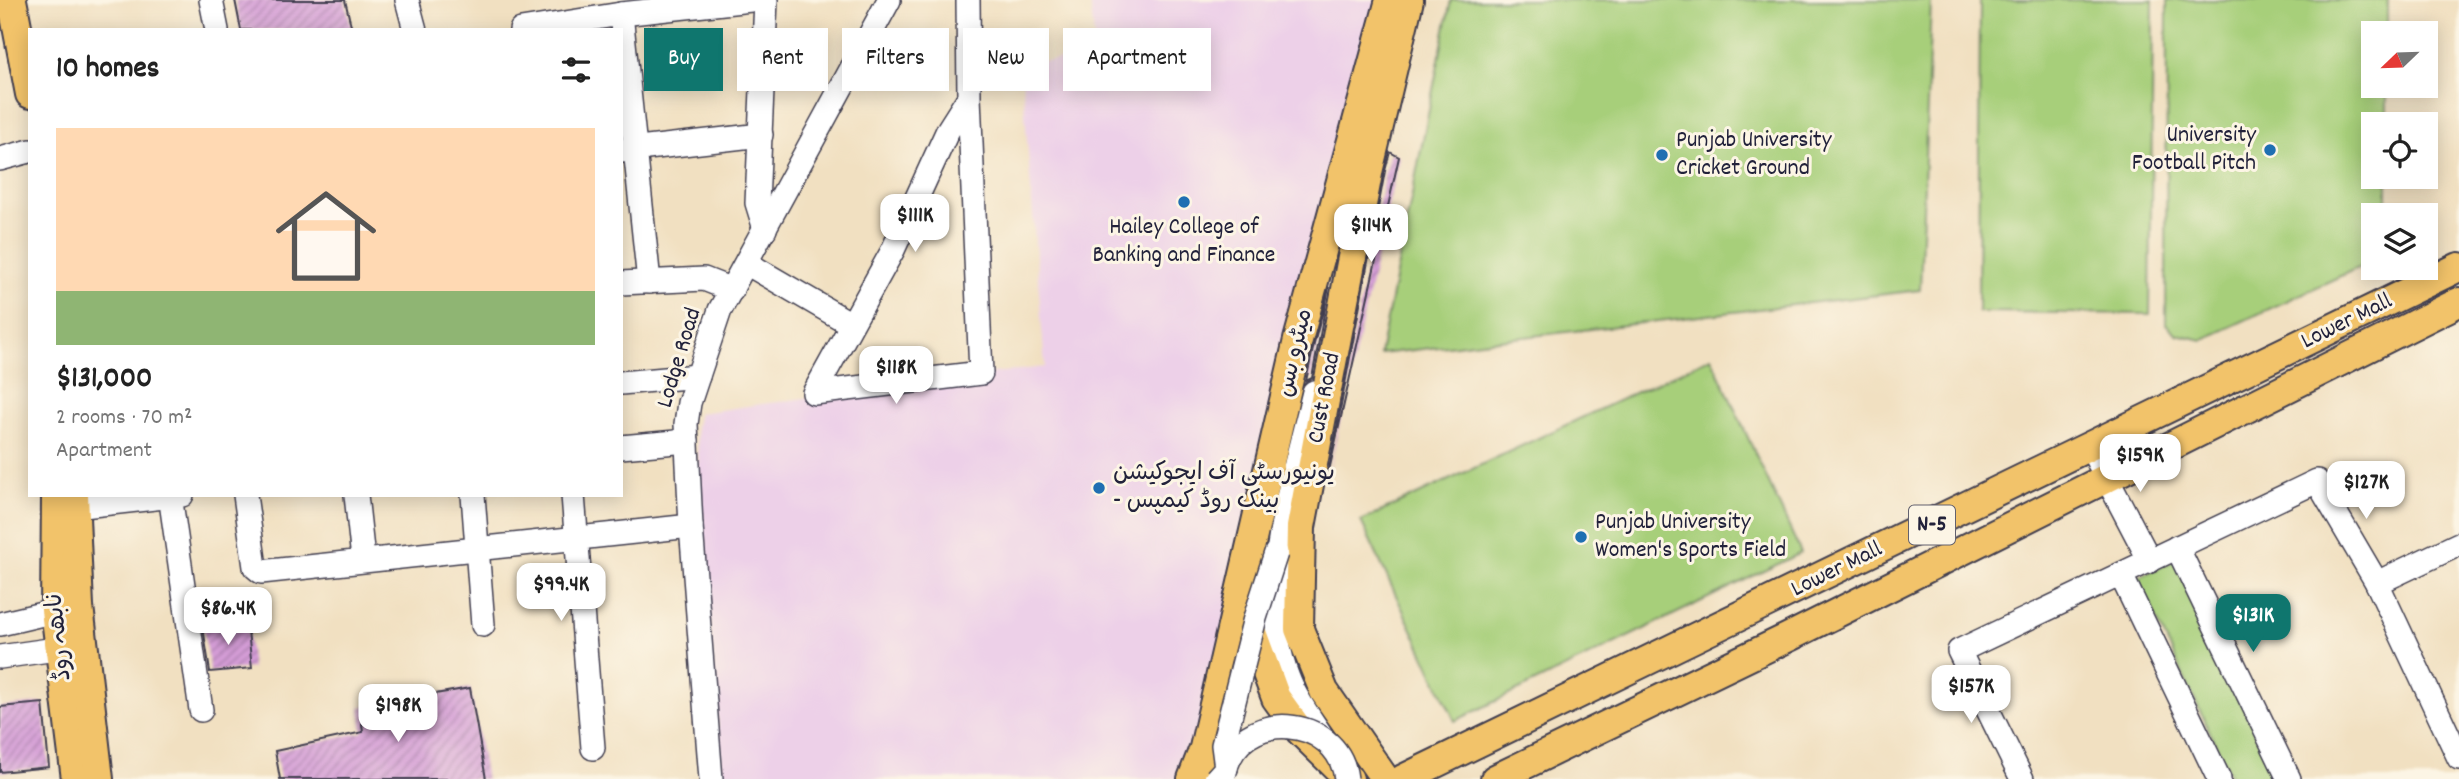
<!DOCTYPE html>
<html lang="en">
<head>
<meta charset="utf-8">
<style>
	:root { --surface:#fff; --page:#f6f6f6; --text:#222; --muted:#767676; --accent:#0f766e }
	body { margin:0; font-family:Dekko,"Playpen Sans Arabic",sans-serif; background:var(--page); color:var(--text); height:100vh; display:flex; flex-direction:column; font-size:26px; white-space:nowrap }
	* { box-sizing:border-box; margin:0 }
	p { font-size:23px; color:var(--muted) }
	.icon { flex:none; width:38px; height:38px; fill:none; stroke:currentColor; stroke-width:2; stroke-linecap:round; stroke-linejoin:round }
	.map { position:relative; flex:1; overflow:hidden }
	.sheet { position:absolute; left:28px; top:28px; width:595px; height:469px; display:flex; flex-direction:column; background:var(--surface); border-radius:0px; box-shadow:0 4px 18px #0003 }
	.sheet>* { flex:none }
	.banner { position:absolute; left:644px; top:28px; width:665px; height:63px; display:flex; gap:14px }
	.needle { width:46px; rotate:247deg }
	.buttons { position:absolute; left:2361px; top:21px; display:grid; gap:14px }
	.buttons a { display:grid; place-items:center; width:77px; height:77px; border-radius:0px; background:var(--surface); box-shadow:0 4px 18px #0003; font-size:35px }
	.price { position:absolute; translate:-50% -60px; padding:0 16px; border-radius:14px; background:#fff; color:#222; font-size:23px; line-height:46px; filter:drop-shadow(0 2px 4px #0008) }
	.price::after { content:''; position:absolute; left:50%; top:42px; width:21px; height:16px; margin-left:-10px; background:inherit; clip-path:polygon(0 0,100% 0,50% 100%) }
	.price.on { background:var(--accent); color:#fff }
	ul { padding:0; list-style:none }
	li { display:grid; align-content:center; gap:14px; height:371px; padding:0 28px }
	li span { display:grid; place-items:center; height:217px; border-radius:0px; color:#555 }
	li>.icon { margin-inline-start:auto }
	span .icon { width:126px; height:126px; fill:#fffc; stroke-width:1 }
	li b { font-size:30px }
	h2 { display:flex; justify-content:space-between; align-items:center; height:84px; padding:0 28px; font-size:30px }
	.chip { padding:0 24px; border-radius:0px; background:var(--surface); box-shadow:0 4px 18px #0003; font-size:24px; line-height:63px }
	.chip.on { background:var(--accent); color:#fff }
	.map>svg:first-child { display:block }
</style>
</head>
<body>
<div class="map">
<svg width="2459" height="779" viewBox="0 0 2459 779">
	<defs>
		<pattern id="building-hatch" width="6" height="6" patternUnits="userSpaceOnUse" patternTransform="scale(1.75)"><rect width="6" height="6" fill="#d49cd6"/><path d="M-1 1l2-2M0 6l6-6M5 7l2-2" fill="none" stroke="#ac7faf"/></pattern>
	</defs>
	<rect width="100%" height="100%" fill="#fcf5e5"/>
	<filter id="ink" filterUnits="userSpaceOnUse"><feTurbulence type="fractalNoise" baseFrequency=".0143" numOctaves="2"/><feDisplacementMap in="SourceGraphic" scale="14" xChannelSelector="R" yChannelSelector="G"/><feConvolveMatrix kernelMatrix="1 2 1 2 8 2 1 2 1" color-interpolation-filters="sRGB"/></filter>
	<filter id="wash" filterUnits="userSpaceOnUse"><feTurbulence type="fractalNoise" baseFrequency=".00686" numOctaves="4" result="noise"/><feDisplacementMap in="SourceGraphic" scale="28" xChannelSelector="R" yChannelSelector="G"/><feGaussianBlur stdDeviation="1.57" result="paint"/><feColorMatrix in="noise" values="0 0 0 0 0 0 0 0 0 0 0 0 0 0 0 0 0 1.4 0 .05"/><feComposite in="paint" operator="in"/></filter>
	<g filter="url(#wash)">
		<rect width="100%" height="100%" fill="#f1e0c1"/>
		<polygon fill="#edd0e8" points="1090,0 1390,0 1192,779 722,779 696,426 699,413 917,382 1045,367 1021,64 1096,55"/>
		<g fill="#a7cf7a" stroke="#64785a" stroke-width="2">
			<polygon points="1451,0 1931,0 1920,290 1380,354"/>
			<polygon points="1980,0 2153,0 2150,314 1978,312"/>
			<polygon points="2167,0 2387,0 2387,33 2373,33 2373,86 2387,86 2387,124 2373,124 2373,177 2387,177 2387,215 2373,215 2373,261 2202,340 2177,334 2166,324"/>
			<polygon points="1711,357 1801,553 1455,721 1361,521"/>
			<polygon points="2175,560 2279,779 2232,779 2137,578"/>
		</g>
		<g id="blocks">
			<g fill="url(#building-hatch)">
				<polygon points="235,0 345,0 352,30 241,30"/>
				<polygon points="1390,152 1399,157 1327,480 1385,171"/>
				<polygon points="1329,287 1312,378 1306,381 1314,344"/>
				<polygon points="247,622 252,668 210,672 203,627"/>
				<polygon points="470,688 486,779 280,779 275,751 363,732 360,707"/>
				<polygon points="43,703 49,767 0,772 0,707"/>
			</g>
		</g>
	</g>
	<g filter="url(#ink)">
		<use href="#blocks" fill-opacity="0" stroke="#413e4f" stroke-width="2"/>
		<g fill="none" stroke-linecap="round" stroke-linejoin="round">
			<g stroke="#413e4f" stroke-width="26">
				<g id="minor">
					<polyline points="211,0 217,30"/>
					<polyline points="407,0 415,30"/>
					<polyline points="968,0 969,97 981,373 814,393 893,250 948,130 969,97"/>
					<polyline points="621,14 649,282"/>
					<polyline points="521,30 621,14 751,0"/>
					<polyline points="621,151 761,135"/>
					<polyline points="0,159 30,151"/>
					<polyline points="765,229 757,203 766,0"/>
					<polyline points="748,264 851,324"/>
					<polyline points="621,283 704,279 732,290"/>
					<polyline points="621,383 698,376"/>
					<path d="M1314,392C1294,477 1254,593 1288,678C1296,700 1311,719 1323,738"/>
					<polyline points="621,447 687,441"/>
					<polyline points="2091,448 2150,561"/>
					<polyline points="170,495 201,710"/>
					<polyline points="245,495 255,567 261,572 691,526"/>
					<polyline points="356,495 363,559"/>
					<polyline points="473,495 483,625"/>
					<polyline points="573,495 593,748"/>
					<polyline points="74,507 182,495"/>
					<polyline points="2177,547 2289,779"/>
					<polyline points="2121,575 2219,779"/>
					<polyline points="2377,583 2459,544"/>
					<polyline points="0,624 72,607"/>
					<polyline points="0,657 77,646"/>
					<polyline points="711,779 691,526 686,424 689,403 720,310 889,0"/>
					<polyline points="2022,779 1959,651 2317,481 2377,583 2459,758"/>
				</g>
			</g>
			<g stroke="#413e4f" stroke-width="32">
				<g id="major">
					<polyline points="12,0 30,94"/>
					<polyline points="56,495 55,610 76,779"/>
					<polyline points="74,495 79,606 99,779"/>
					<polyline points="1246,616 1276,698 1299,730 1349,779"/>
					<polyline points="1192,779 1204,748 1298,340 1390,0"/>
					<polyline points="1385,779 1324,691 1299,629 1301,527 1369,168 1409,0"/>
					<polyline points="1403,779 2459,267"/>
					<polyline points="1495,779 1789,637 2459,302"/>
				</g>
			</g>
			<use href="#minor" stroke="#fff" stroke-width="23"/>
			<use href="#major" stroke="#f2c36a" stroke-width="28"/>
			<g stroke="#413e4f" stroke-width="26" stroke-linecap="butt">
				<g id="minor-bridge">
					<path d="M1225,772C1238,707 1339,714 1346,779"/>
					<polyline points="1216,779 1226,768 1223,745 1255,618 1276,553"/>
				</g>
			</g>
			<use href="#minor-bridge" stroke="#fff" stroke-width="23"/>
		</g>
	</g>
	<g fill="#1f6fb2" stroke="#fcf5e5" stroke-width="2.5">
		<circle cx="2270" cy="150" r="7"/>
		<circle cx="1662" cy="155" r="7"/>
		<circle cx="1184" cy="202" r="7"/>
		<circle cx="1099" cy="488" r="7"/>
		<circle cx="1581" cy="537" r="7"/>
	</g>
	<g text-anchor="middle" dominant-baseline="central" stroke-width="6" stroke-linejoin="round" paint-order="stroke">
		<rect fill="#fcf5e5" stroke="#63616e" stroke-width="2" x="1909" y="505.5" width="46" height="39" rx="5"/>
		<g font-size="23" font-weight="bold" fill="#22223b">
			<text x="1932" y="525">N-5</text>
		</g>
		<g font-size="24" fill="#22223b" stroke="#fcf5e5" text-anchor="start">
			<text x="2256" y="136" text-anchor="end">University<tspan x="2256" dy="28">Football Pitch</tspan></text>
			<text x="1676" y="141">Punjab University<tspan x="1676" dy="28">Cricket Ground</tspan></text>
			<text x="1184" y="228" text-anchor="middle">Hailey College of<tspan x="1184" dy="28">Banking and Finance</tspan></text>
			<text x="1113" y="474">یونیورسٹی آف ایجوکیشن<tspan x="1113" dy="28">- بینک روڈ کیمپس</tspan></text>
			<text x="1595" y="523">Punjab University<tspan x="1595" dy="28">Women's Sports Field</tspan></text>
		</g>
		<g font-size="24" fill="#22223b" stroke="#fcf5e5">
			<text transform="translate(2347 322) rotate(-26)">Lower Mall</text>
			<text transform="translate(1296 353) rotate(-77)">میٹرو بس</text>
			<text transform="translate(680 358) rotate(-73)">Lodge Road</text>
			<text transform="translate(1325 398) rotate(-79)">Cust Road</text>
			<text transform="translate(1837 570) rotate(-26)">Lower Mall</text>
			<text transform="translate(60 637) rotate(-96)">نابھہ روڈ</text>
		</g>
	</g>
</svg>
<div class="buttons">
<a><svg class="needle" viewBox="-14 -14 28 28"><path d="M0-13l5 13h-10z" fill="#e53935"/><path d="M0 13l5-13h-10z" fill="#767676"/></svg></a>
<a><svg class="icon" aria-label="locate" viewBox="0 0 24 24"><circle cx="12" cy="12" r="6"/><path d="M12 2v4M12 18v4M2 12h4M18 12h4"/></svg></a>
<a><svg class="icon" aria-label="layers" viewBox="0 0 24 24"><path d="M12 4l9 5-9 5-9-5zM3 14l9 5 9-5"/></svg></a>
</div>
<b class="price" style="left:915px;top:254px">$111K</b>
<b class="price" style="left:1371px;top:264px">$114K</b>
<b class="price" style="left:896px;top:406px">$118K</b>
<b class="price" style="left:2140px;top:494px">$159K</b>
<b class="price" style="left:2366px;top:521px">$127K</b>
<b class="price" style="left:561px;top:623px">$99.4K</b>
<b class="price" style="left:228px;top:647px">$86.4K</b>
<b class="price on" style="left:2253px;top:654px">$131K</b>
<b class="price" style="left:1971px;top:725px">$157K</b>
<b class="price" style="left:398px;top:744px">$198K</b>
<div class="banner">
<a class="chip on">Buy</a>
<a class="chip">Rent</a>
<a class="chip">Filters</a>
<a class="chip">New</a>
<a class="chip">Apartment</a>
</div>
<section class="sheet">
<h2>10 homes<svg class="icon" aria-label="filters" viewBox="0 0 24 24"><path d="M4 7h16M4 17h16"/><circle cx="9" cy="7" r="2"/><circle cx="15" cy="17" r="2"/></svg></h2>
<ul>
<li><span style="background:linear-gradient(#ffd9b3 75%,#8fb573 0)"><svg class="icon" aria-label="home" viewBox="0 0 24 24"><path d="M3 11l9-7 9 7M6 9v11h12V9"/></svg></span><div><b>$131,000</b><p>2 rooms · 70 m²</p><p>Apartment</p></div></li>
</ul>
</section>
</div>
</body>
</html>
